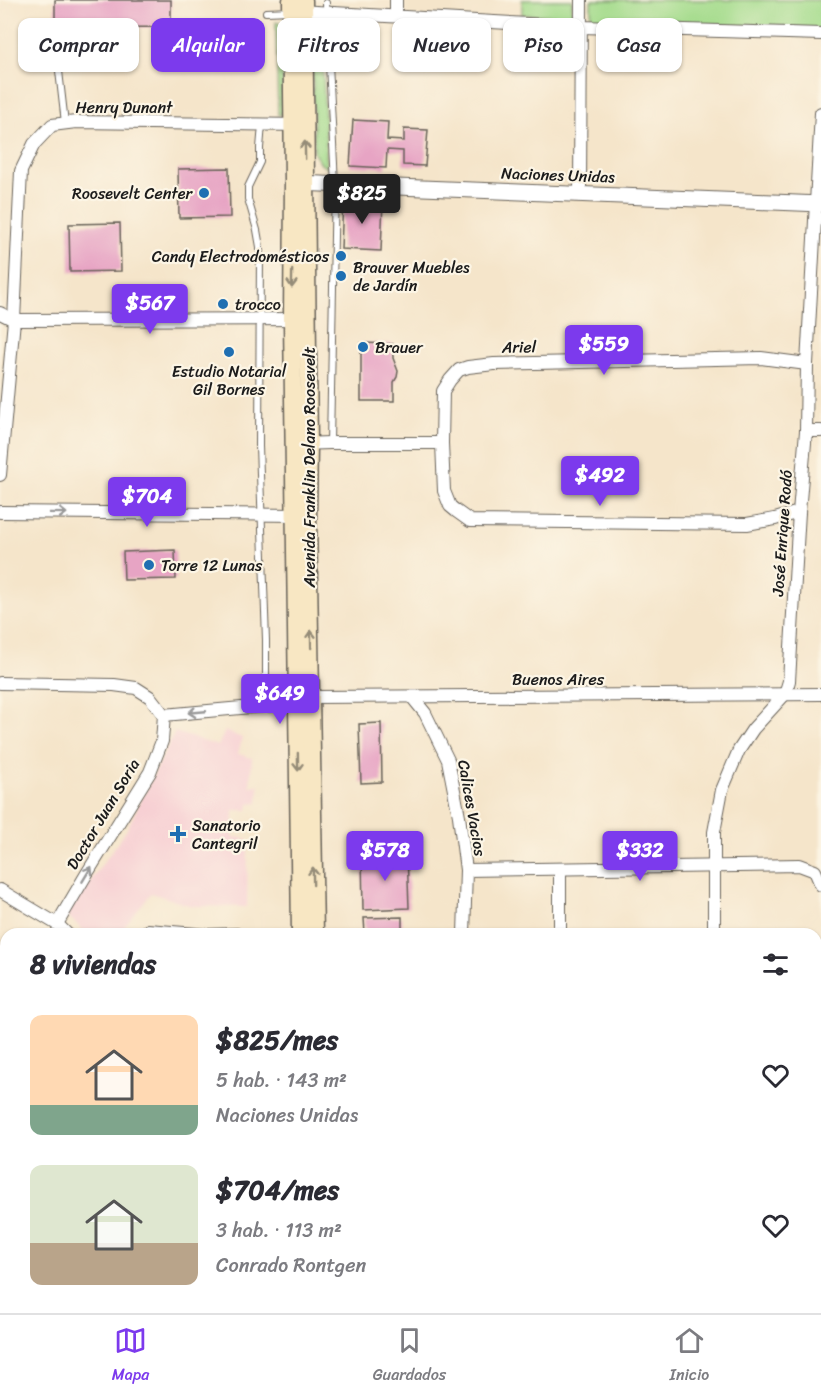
<!DOCTYPE html>
<html lang="es">
<head>
<meta charset="utf-8">
<style>
	:root { --surface:#fff; --page:#f7f7f7; --text:#2b2b33; --muted:#7c7c81; --line:#e1e1e2; --accent:#7c3aed }
	body { margin:0; font-family:Sriracha,sans-serif; background:var(--page); color:var(--text); height:100vh; display:flex; flex-direction:column; font-size:22px; white-space:nowrap }
	* { box-sizing:border-box; margin:0 }
	p { font-size:20px; color:var(--muted) }
	.icon { flex:none; width:33px; height:33px; fill:none; stroke:currentColor; stroke-width:2; stroke-linecap:round; stroke-linejoin:round }
	.map { position:relative; flex:1; overflow:hidden }
	.panel { position:absolute; left:0px; top:928px; width:822px; height:386px; display:flex; flex-direction:column; background:var(--surface); border-radius:18px 18px 0 0; box-shadow:0 2px 4px #0004 }
	.panel>* { flex:none }
	.banner { position:absolute; left:18px; top:18px; width:786px; height:54px; display:flex; gap:12px }
	.price { position:absolute; translate:-50% -51px; padding:0 14px; border-radius:6px; background:var(--accent); color:#fff; font-size:20px; line-height:39px; filter:drop-shadow(0 2px 3px #0008) }
	.price::after { content:''; position:absolute; left:50%; top:36px; width:18px; height:14px; margin-left:-9px; background:inherit; clip-path:polygon(0 0,100% 0,50% 100%) }
	.price.selected { background:#222; color:#fff }
	ul { padding:0; list-style:none }
	li { display:flex; align-items:center; gap:18px; height:150px; padding:0 30px }
	li span { display:grid; place-items:center; flex:none; width:168px; height:120px; border-radius:12px; color:#555 }
	li>.icon { margin-inline-start:auto }
	span .icon { width:72px; height:72px; fill:#fffc; stroke-width:1 }
	li b { font-size:26px }
	h2 { display:flex; justify-content:space-between; align-items:center; height:72px; padding:0 30px; font-size:26px }
	.tag { padding:0 21px; border-radius:12px; background:var(--surface); box-shadow:0 2px 4px #0004; font-size:21px; line-height:54px }
	.tag.selected { background:var(--accent); color:#fff }
	.tabs { display:flex; justify-content:space-around; align-items:center; height:84px; border-top:2px solid var(--line); background:var(--surface); font-size:16px; color:var(--muted) }
	.tabs a { display:grid; justify-items:center; gap:3px }
	.tabs .selected { color:var(--accent) }
	.map>svg:first-child { display:block }
</style>
</head>
<body>
<div class="map">
<svg width="821" height="1313" viewBox="0 0 821 1313">
	<rect width="100%" height="100%" fill="#fcf5e5"/>
	<filter id="ink" filterUnits="userSpaceOnUse"><feTurbulence type="fractalNoise" baseFrequency=".0167" numOctaves="2"/><feDisplacementMap in="SourceGraphic" scale="12" xChannelSelector="R" yChannelSelector="G"/><feConvolveMatrix kernelMatrix="1 2 1 2 8 2 1 2 1" color-interpolation-filters="sRGB"/></filter>
	<filter id="wash" filterUnits="userSpaceOnUse"><feTurbulence type="fractalNoise" baseFrequency=".008" numOctaves="4" result="noise"/><feDisplacementMap in="SourceGraphic" scale="24" xChannelSelector="R" yChannelSelector="G"/><feGaussianBlur stdDeviation="1.35" result="paint"/><feColorMatrix in="noise" values="0 0 0 0 0 0 0 0 0 0 0 0 0 0 0 0 0 1.4 0 .05"/><feComposite in="paint" operator="in"/></filter>
	<g filter="url(#wash)">
		<rect width="100%" height="100%" fill="#f5e5ca"/>
		<polygon fill="#f7cfd3" points="225,731 242,738 238,754 252,758 250,786 259,785 258,803 249,804 248,810 234,810 233,837 248,839 247,907 192,906 151,893 119,934 88,934 66,915 126,831 175,732 218,746"/>
		<g fill="#a5dc8d" stroke="#607c54" stroke-width="1.5">
			<polygon points="522,0 572,0 572,16 522,15"/>
			<polygon points="591,0 821,0 821,29 591,20"/>
			<polygon points="321,21 327,168 321,164 314,153 312,27 315,22"/>
			<polygon points="276,22 280,23 282,25 283,111 283,114 278,115"/>
		</g>
		<g id="blocks">
			<g fill="#e7a4c4">
				<polygon points="55,0 171,0 171,27 55,28"/>
				<polygon points="353,120 388,122 387,140 404,141 404,129 428,130 425,166 403,165 403,151 387,150 386,168 350,166"/>
				<polygon points="229,168 230,217 179,218 178,169"/>
				<polygon points="343,199 383,201 381,251 341,249"/>
				<polygon points="120,223 121,271 70,272 69,224"/>
				<polygon points="361,343 393,344 393,358 398,371 397,377 394,382 394,401 361,401"/>
				<polygon points="175,550 176,579 124,580 123,552"/>
				<polygon points="381,723 382,782 361,783 359,724"/>
				<polygon points="407,853 409,908 363,910 362,855"/>
				<polygon points="402,917 402,934 365,934 364,918"/>
				<rect x="204" y="1308" width="38" height="5"/>
				<rect x="372" y="1308" width="21" height="5"/>
			</g>
		</g>
	</g>
	<g filter="url(#ink)">
		<use href="#blocks" fill-opacity="0" stroke="#686259" stroke-width="1.5"/>
		<g fill="none" stroke-linecap="round" stroke-linejoin="round">
			<g stroke="#686259" stroke-width="8">
				<g id="service">
					<polyline points="326,3 335,184 330,443"/>
					<polyline points="266,12 290,11"/>
					<polyline points="56,45 65,123"/>
					<polyline points="262,125 260,148 260,162 248,187 248,199 257,230 260,247 259,446 266,640 266,705"/>
					<polyline points="137,934 148,927 208,932 237,931 242,934"/>
					<polyline points="277,1308 277,1313"/>
				</g>
			</g>
			<g stroke="#686259" stroke-width="14">
				<g id="minor">
					<polyline points="396,0 396,16"/>
					<polyline points="298,11 581,27 821,34"/>
					<polyline points="580,194 581,0"/>
					<polyline points="0,313 14,320 300,319"/>
					<polyline points="806,431 821,431"/>
					<polyline points="301,444 330,443 442,443"/>
					<polyline points="0,475 14,320 21,171 34,144 52,125 76,122 301,125"/>
					<polyline points="0,512 302,515"/>
					<polyline points="799,512 775,519 747,524 470,521 456,511 450,506 444,491 442,443 443,391 450,380 459,370 468,367 494,364 761,358 807,364"/>
					<polyline points="0,683 114,685 136,688 150,697 164,715"/>
					<polyline points="412,697 425,713 448,760 459,816 466,870 464,934"/>
					<polyline points="164,715 297,703 312,697 821,694"/>
					<polyline points="560,869 560,934"/>
					<polyline points="466,870 799,865 815,871 821,885"/>
					<polyline points="0,890 57,924 67,934"/>
					<polyline points="57,924 86,875 150,772 162,741 164,715"/>
					<polyline points="714,934 714,832 722,790 739,750 753,729 785,694 789,681 799,512 806,431 807,364 821,113"/>
					<polyline points="816,1102 821,1102"/>
					<polyline points="0,1104 6,1110"/>
					<polyline points="0,1270 6,1264"/>
					<polyline points="64,1308 64,1313"/>
					<polyline points="561,1308 561,1313"/>
					<polyline points="716,1308 716,1313"/>
				</g>
			</g>
			<g stroke="#686259" stroke-width="17">
				<polyline id="tertiary" points="296,183 821,204"/>
			</g>
			<g stroke="#686259" stroke-width="19">
				<g id="secondary">
					<polyline points="291,0 293,182 292,320 300,934"/>
					<polyline points="304,0 309,443 308,516 315,934"/>
					<polyline points="304,1308 304,1313"/>
					<polyline points="319,1308 319,1313"/>
				</g>
			</g>
			<use href="#service" stroke="#fff" stroke-width="6"/>
			<use href="#minor" stroke="#fff" stroke-width="12"/>
			<use href="#tertiary" stroke="#fff" stroke-width="15"/>
			<use href="#secondary" stroke="#f8e7c3" stroke-width="16"/>
		</g>
		<defs><path id="oneway-shaft" d="M-6 0H5M1.5-3L5.5 0L1.5 3" fill="none" stroke-width="1.6" stroke-linecap="round" stroke-linejoin="round" transform="scale(1.5)"/></defs>
		<g stroke="#958c78">
			<use href="#oneway-shaft" transform="translate(305 150) rotate(-91)"/>
			<use href="#oneway-shaft" transform="translate(292 279) rotate(91)"/>
			<use href="#oneway-shaft" transform="translate(311 639) rotate(-91)"/>
			<use href="#oneway-shaft" transform="translate(298 762) rotate(89)"/>
			<use href="#oneway-shaft" transform="translate(313 876) rotate(-91)"/>
		</g>
		<g stroke="#999">
			<use href="#oneway-shaft" transform="translate(58 513) rotate(1)"/>
			<use href="#oneway-shaft" transform="translate(197 712) rotate(175)"/>
			<use href="#oneway-shaft" transform="translate(87 874) rotate(-59)"/>
		</g>
	</g>
	<g fill="#1f6fb2" stroke="#fcf5e5" stroke-width="2">
		<circle cx="204" cy="193" r="6"/>
		<circle cx="341" cy="256" r="6"/>
		<circle cx="341" cy="276" r="6"/>
		<circle cx="223" cy="304" r="6"/>
		<circle cx="363" cy="347" r="6"/>
		<circle cx="229" cy="352" r="6"/>
		<circle cx="149" cy="565" r="6"/>
		<path d="M175 825h6v6h6v6h-6v6h-6v-6h-6v-6h6z"/>
	</g>
	<g text-anchor="middle" dominant-baseline="central" stroke-width="4.5" stroke-linejoin="round" paint-order="stroke">
		<g font-size="16" fill="#1c1c1c" stroke="#fcf5e5">
			<text x="124" y="107">Henry Dunant</text>
			<text transform="translate(558 175) rotate(2)">Naciones Unidas</text>
			<text transform="translate(519 347) rotate(-1)">Ariel</text>
			<text transform="translate(309 467) rotate(-90)">Avenida Franklin Delano Roosevelt</text>
			<text transform="translate(782 533) rotate(-86)">José Enrique Rodó</text>
			<text x="558" y="679">Buenos Aires</text>
			<text transform="translate(472 808) rotate(80)">Calices Vacios</text>
			<text transform="translate(103 814) rotate(-59)">Doctor Juan Soria</text>
		</g>
		<g font-size="16" fill="#1c1c1c" stroke="#fcf5e5" text-anchor="start">
			<text x="192" y="193" text-anchor="end">Roosevelt Center</text>
			<text x="329" y="256" text-anchor="end">Candy Electrodomésticos</text>
			<text x="353" y="267">Brauver Muebles<tspan x="353" dy="18">de Jardín</tspan></text>
			<text x="235" y="304">trocco</text>
			<text x="375" y="347">Brauer</text>
			<text x="229" y="371" text-anchor="middle">Estudio Notarial<tspan x="229" dy="18">Gil Bornes</tspan></text>
			<text x="161" y="565">Torre 12 Lunas</text>
			<text x="192" y="825">Sanatorio<tspan x="192" dy="18">Cantegril</tspan></text>
		</g>
	</g>
</svg>
<b class="price selected" style="left:362px;top:225px">$825</b>
<b class="price" style="left:150px;top:335px">$567</b>
<b class="price" style="left:604px;top:376px">$559</b>
<b class="price" style="left:600px;top:507px">$492</b>
<b class="price" style="left:147px;top:528px">$704</b>
<b class="price" style="left:280px;top:725px">$649</b>
<b class="price" style="left:385px;top:882px">$578</b>
<b class="price" style="left:640px;top:882px">$332</b>
<div class="banner">
<a class="tag">Comprar</a>
<a class="tag selected">Alquilar</a>
<a class="tag">Filtros</a>
<a class="tag">Nuevo</a>
<a class="tag">Piso</a>
<a class="tag">Casa</a>
</div>
<section class="panel">
<h2>8 viviendas<svg class="icon" aria-label="filters" viewBox="0 0 24 24"><path d="M4 7h16M4 17h16"/><circle cx="9" cy="7" r="2"/><circle cx="15" cy="17" r="2"/></svg></h2>
<ul>
<li><span style="background:linear-gradient(#ffd9b3 75%,#7fa58c 0)"><svg class="icon" aria-label="home" viewBox="0 0 24 24"><path d="M3 11l9-7 9 7M6 9v11h12V9"/></svg></span><div><b>$825/mes</b><p>5 hab. · 143 m²</p><p>Naciones Unidas</p></div><svg class="icon" aria-label="heart" viewBox="0 0 24 24"><path d="M12 20l-8-8c-3-5 5-10 8-4 3-6 11-1 8 4z"/></svg></li>
<li><span style="background:linear-gradient(#dfe7d0 65%,#b9a48a 0)"><svg class="icon" aria-label="home" viewBox="0 0 24 24"><path d="M3 11l9-7 9 7M6 9v11h12V9"/></svg></span><div><b>$704/mes</b><p>3 hab. · 113 m²</p><p>Conrado Rontgen</p></div><svg class="icon" aria-label="heart" viewBox="0 0 24 24"><path d="M12 20l-8-8c-3-5 5-10 8-4 3-6 11-1 8 4z"/></svg></li>
</ul>
</section>
</div>
<nav class="tabs">
<a class="selected"><svg class="icon" aria-label="map" viewBox="0 0 24 24"><path d="M3 6l6-2 6 2 6-2v14l-6 2-6-2-6 2zM9 4v14M15 6v14"/></svg>Mapa</a>
<a><svg class="icon" aria-label="saved" viewBox="0 0 24 24"><path d="M7 4h10v16l-5-4-5 4z"/></svg>Guardados</a>
<a><svg class="icon" aria-label="home" viewBox="0 0 24 24"><path d="M3 11l9-7 9 7M6 9v11h12V9"/></svg>Inicio</a>
</nav>
</body>
</html>
